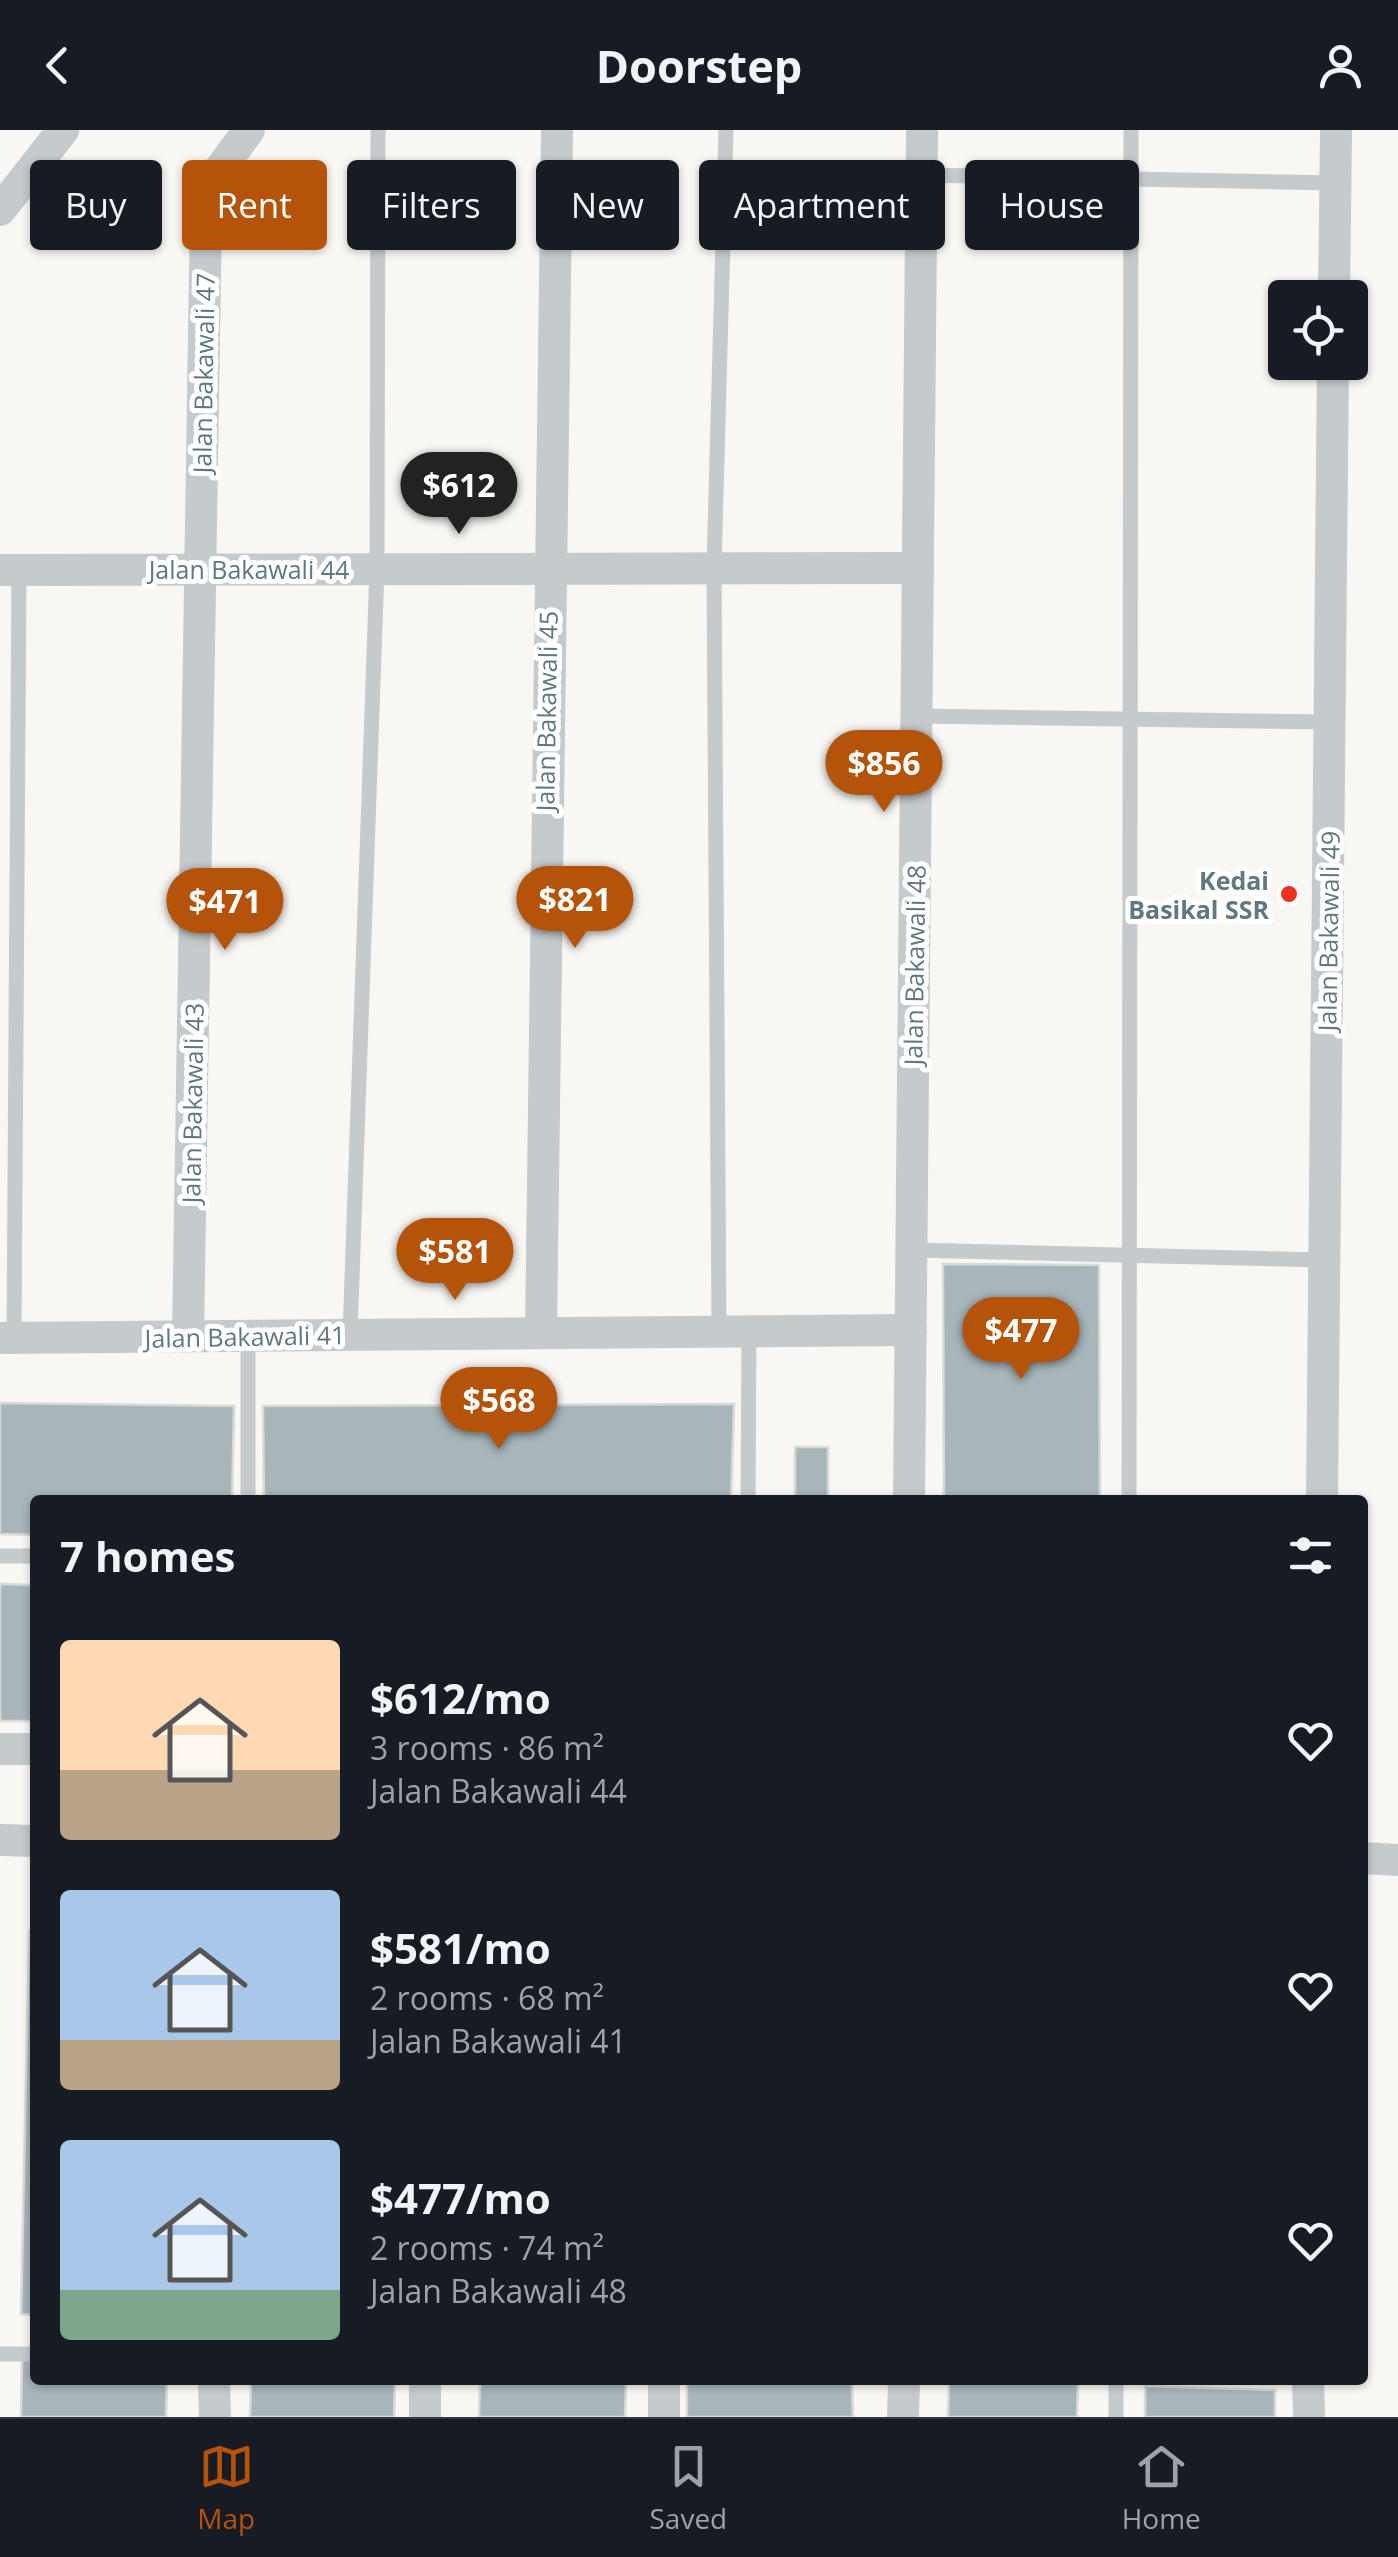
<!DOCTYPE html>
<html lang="en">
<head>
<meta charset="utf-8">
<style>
	:root { --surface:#171b24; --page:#20242c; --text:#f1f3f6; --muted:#9ea1a6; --line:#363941; --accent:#b45309 }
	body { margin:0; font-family:"Open Sans",sans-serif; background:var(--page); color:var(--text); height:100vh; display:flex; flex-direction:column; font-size:38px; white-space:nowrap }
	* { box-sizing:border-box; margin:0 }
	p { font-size:32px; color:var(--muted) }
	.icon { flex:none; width:55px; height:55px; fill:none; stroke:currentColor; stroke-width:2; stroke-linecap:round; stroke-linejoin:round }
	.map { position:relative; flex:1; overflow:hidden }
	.side { position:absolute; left:30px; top:1365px; width:1338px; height:890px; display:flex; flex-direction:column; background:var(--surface); border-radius:10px; box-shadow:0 2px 8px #0004 }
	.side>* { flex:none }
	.hud { position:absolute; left:30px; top:30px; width:1340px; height:90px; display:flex; gap:20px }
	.controls { position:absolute; left:1268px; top:150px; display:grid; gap:20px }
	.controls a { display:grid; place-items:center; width:100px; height:100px; border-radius:10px; background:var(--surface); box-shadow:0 2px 8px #0004; font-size:50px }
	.price { position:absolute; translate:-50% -85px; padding:0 22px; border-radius:35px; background:var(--accent); color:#fff; font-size:32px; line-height:65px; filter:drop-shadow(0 2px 5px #0008) }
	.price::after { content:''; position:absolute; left:50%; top:60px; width:30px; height:22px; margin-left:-15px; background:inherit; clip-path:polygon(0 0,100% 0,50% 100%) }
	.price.on { background:#222; color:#fff }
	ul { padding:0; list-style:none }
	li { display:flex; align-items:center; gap:30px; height:250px; padding:0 30px }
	li span { display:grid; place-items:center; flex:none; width:280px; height:200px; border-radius:10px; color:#555 }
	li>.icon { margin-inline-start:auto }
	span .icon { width:120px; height:120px; fill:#fffc; stroke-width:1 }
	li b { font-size:42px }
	h2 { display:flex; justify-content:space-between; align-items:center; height:120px; padding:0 30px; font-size:42px }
	.tag { padding:0 35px; border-radius:10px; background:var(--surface); box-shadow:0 2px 8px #0004; font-size:35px; line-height:90px }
	.tag.on { background:var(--accent); color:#fff }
	header { display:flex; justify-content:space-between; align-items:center; height:130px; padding:0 30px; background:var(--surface); font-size:45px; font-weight:700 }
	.menu { display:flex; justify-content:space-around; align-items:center; height:140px; border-top:2px solid var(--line); background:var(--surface); font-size:28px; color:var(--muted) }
	.menu a { display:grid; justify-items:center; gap:5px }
	.menu .on { color:var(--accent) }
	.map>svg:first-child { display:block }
</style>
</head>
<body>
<header><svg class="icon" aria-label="back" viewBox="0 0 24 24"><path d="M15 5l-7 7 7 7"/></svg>Doorstep<svg class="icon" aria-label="person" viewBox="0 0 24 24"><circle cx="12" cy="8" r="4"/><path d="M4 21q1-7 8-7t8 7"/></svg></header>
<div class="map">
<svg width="1398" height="2287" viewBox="0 0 1398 2287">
	<rect width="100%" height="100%" fill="#f8f7f4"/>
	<g fill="#a8b5b9" stroke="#d9d9d7" stroke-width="2.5">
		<polygon points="943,1134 1099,1135 1100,1370 944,1370"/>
		<polygon points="0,1273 234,1276 232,1370 35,1370 35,1405 0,1404"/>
		<polygon points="734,1274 731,1370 264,1370 263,1276"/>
		<rect x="795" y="1317" width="33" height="53"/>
		<polygon points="0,1454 35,1455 35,1591 0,1591"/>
		<polygon points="35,1795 35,2185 21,2184 29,1802"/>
		<polygon points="22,2224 35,2225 35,2250 167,2250 166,2287 21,2287"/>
		<polygon points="251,2250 395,2250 394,2287 250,2287"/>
		<polygon points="480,2250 626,2252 625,2287 479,2287"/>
		<polygon points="687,2250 852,2250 853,2287 687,2287"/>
		<polygon points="949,2250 1078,2250 1077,2287 948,2287"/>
		<polygon points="1145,2256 1275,2260 1275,2287 1145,2287"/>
	</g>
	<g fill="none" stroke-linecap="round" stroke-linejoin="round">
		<g stroke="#c5cacd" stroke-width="15">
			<polyline points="922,45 1335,53"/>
			<polyline points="916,586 1330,592"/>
			<polyline points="912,1120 1324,1130"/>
			<polyline points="719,1201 714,438 726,0"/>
			<polyline points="350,1205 377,439 378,0"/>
			<polyline points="248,1206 248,1370"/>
			<polyline points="14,1208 19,440"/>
			<polyline points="748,1370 749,1201"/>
			<polyline points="1129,1370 1131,0"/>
			<polyline points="0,1426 35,1426"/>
			<polyline points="0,2224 35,2224"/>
			<polyline points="1116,2287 1116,2250"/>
		</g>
		<g stroke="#c5cacd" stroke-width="32">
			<polyline points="0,80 63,0"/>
			<polyline points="1334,168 1336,0"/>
			<polyline points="0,440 918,438"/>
			<polyline points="541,1203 557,0"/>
			<polyline points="188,1206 206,81 217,43 249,0"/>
			<polyline points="0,1208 911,1200"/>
			<polyline points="909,1370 922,0"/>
			<polyline points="1322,1370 1333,232"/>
			<polyline points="0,1619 35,1619"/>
			<polyline points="0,1710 35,1711"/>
			<polyline points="1362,1728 1398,1730"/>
			<polyline points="214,2250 215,2287"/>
			<polyline points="425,2250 425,2287"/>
			<polyline points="664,2250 664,2287"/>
			<polyline points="1308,2250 1309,2287"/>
			<polyline points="903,2287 904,2250"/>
		</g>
	</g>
	<circle fill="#f02f1c" stroke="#fff" stroke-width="4" cx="1289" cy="764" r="10"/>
	<g text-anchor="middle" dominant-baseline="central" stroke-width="10" stroke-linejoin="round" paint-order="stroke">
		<g font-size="25" fill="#607882" stroke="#fff">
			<text transform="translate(203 243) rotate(-89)">Jalan Bakawali 47</text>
			<text x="249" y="439">Jalan Bakawali 44</text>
			<text transform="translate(546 581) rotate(-89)">Jalan Bakawali 45</text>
			<text transform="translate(1328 801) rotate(-89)">Jalan Bakawali 49</text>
			<text transform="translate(914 835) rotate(-89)">Jalan Bakawali 48</text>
			<text transform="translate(192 973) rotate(-89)">Jalan Bakawali 43</text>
			<text transform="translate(245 1206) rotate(-1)">Jalan Bakawali 41</text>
		</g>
		<g font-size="25" font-weight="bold" fill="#607882" stroke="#fff" text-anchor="end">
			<text x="1269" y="750">Kedai<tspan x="1269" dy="29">Basikal SSR</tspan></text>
		</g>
	</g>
</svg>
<div class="controls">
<a><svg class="icon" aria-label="locate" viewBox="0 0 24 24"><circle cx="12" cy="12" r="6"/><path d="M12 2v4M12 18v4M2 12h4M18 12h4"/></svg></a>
</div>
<b class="price on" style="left:459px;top:407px">$612</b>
<b class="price" style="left:884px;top:685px">$856</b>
<b class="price" style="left:575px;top:821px">$821</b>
<b class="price" style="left:225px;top:823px">$471</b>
<b class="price" style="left:455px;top:1173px">$581</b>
<b class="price" style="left:1021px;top:1252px">$477</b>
<b class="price" style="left:499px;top:1322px">$568</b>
<div class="hud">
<a class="tag">Buy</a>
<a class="tag on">Rent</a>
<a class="tag">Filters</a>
<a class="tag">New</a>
<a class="tag">Apartment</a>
<a class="tag">House</a>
</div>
<section class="side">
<h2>7 homes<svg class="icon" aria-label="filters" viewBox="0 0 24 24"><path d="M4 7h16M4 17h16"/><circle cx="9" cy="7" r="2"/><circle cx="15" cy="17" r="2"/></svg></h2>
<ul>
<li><span style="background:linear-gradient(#ffd9b3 65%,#b9a48a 0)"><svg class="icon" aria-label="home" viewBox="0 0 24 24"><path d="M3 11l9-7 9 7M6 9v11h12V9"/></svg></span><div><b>$612/mo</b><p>3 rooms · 86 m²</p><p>Jalan Bakawali 44</p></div><svg class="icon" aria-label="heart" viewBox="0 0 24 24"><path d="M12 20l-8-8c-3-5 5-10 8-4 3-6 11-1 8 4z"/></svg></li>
<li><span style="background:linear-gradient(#a9c7e8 75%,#b9a48a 0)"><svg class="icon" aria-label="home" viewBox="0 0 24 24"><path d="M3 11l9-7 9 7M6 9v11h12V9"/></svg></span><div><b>$581/mo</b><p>2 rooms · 68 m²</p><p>Jalan Bakawali 41</p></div><svg class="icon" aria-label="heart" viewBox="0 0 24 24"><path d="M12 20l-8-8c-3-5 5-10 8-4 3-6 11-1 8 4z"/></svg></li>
<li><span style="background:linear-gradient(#a9c7e8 75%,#7fa58c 0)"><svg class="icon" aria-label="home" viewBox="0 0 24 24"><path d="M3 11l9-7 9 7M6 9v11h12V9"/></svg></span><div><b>$477/mo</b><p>2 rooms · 74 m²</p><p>Jalan Bakawali 48</p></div><svg class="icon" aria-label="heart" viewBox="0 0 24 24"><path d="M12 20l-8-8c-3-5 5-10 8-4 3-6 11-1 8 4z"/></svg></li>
</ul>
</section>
</div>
<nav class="menu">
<a class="on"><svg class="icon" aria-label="map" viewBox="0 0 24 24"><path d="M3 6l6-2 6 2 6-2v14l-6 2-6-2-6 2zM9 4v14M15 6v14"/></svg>Map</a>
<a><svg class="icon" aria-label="saved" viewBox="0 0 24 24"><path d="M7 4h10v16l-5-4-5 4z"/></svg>Saved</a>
<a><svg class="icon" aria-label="home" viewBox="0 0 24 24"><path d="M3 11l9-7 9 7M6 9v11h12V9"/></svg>Home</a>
</nav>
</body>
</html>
